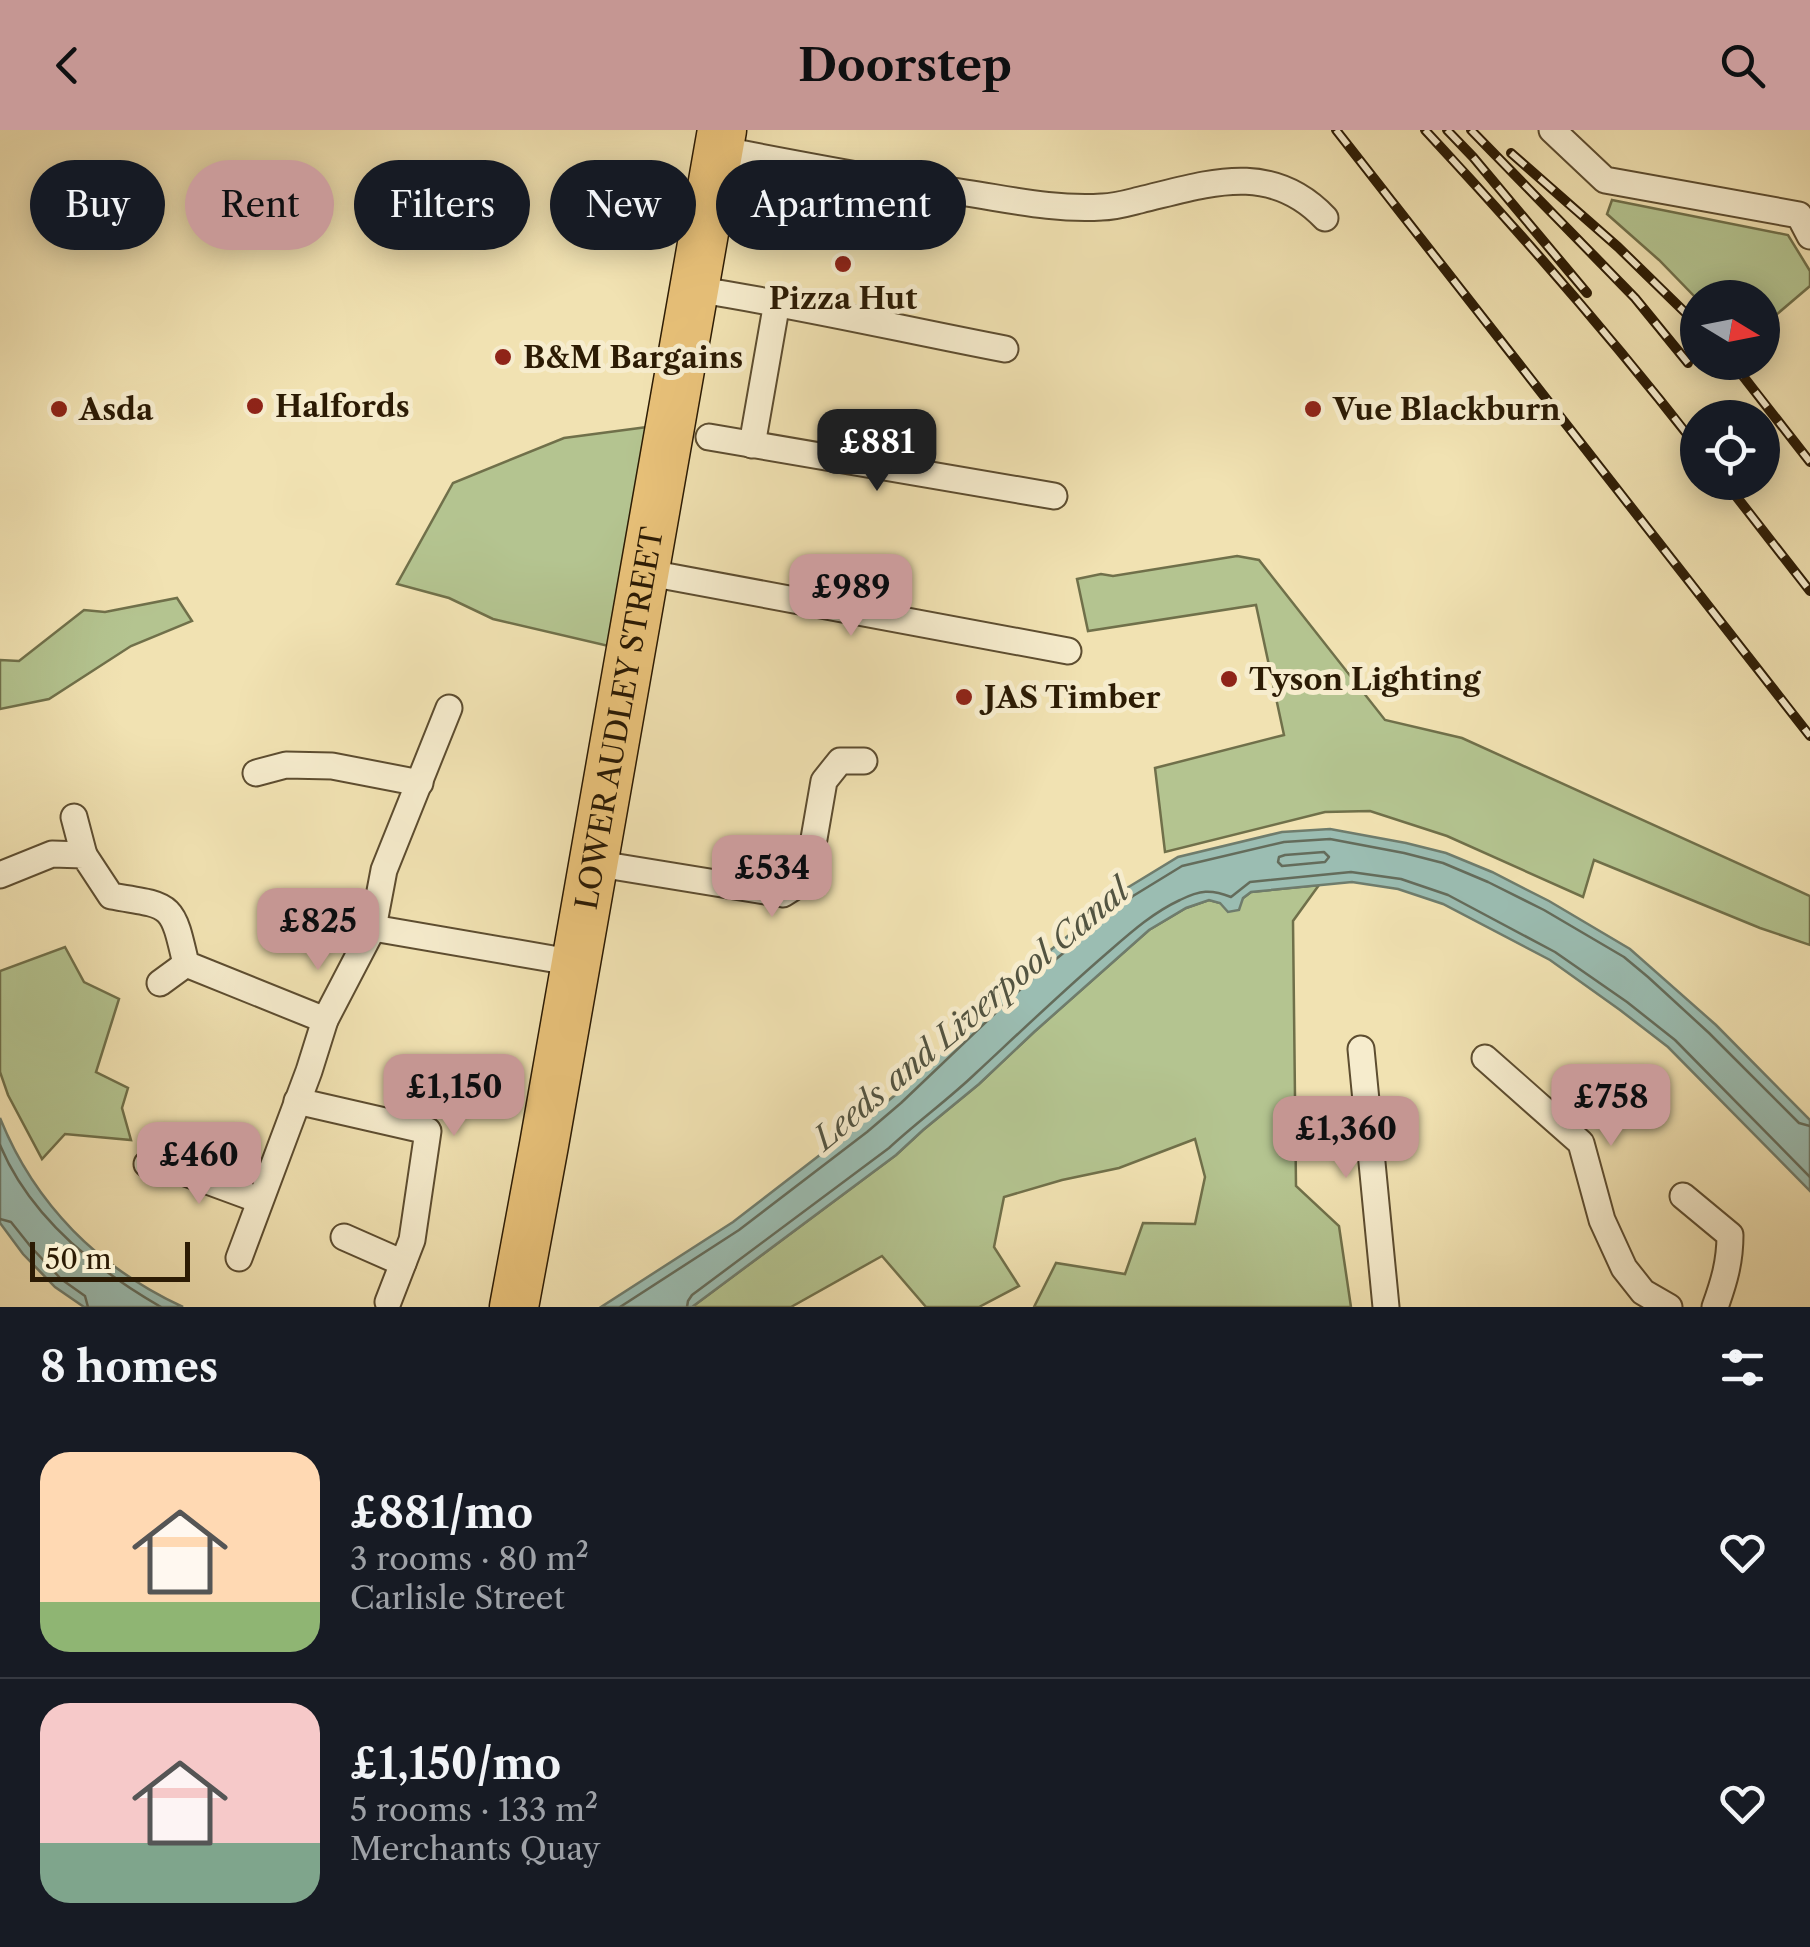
<!DOCTYPE html>
<html lang="en">
<head>
<meta charset="utf-8">
<style>
	:root { --surface:#171b24; --page:#20242c; --text:#f1f3f6; --muted:#9ea1a6; --line:#363941; --accent:#c59692 }
	body { margin:0; font-family:"Libre Caslon Text",serif; background:var(--page); color:var(--text); height:100vh; display:flex; flex-direction:column; font-size:38px; white-space:nowrap }
	* { box-sizing:border-box; margin:0 }
	p { font-size:32px; color:var(--muted) }
	.icon { flex:none; width:55px; height:55px; fill:none; stroke:currentColor; stroke-width:2; stroke-linecap:round; stroke-linejoin:round }
	.map { position:relative; height:1177px; overflow:hidden }
	.side { display:flex; flex-direction:column; background:var(--surface); flex:1 }
	.side>* { flex:none }
	.hud { position:absolute; left:30px; top:30px; width:1000px; height:90px; display:flex; gap:20px }
	.needle { width:65px; rotate:100deg }
	.tools { position:absolute; left:1680px; top:150px; display:grid; gap:20px }
	.tools a { display:grid; place-items:center; width:100px; height:100px; border-radius:50%; background:var(--surface); box-shadow:0 5px 25px #0003; font-size:50px }
	.scale { position:absolute; left:30px; bottom:25px; width:160px; box-sizing:border-box; padding-left:10px; border:5px solid #2c1b04; border-top:0; font-size:28px; line-height:35px; white-space:nowrap; color:#2c1b04; -webkit-text-stroke:8px #f6eccd; paint-order:stroke }
	.price { position:absolute; translate:-50% -85px; padding:0 22px; border-radius:20px; background:var(--accent); color:#111; font-size:32px; line-height:65px; filter:drop-shadow(0 2px 5px #0008) }
	.price::after { content:''; position:absolute; left:50%; top:60px; width:30px; height:22px; margin-left:-15px; background:inherit; clip-path:polygon(0 0,100% 0,50% 100%) }
	.price.on { background:#222; color:#fff }
	ul { padding:0; list-style:none }
	li { display:flex; align-items:center; gap:30px; height:250px; padding:0 40px }
	li+li { border-top:2px solid var(--line) }
	li span { display:grid; place-items:center; flex:none; width:280px; height:200px; border-radius:30px; color:#555 }
	li>.icon { margin-inline-start:auto }
	span .icon { width:120px; height:120px; fill:#fffc; stroke-width:1 }
	li b { font-size:42px }
	h2 { display:flex; justify-content:space-between; align-items:center; height:120px; padding:0 40px; font-size:42px }
	.chip { padding:0 35px; border-radius:45px; background:var(--surface); box-shadow:0 5px 25px #0003; font-size:35px; line-height:90px }
	.chip.on { background:var(--accent); color:#111 }
	header { display:flex; justify-content:space-between; align-items:center; height:130px; padding:0 40px; background:var(--accent); color:#111; font-size:45px; font-weight:700 }
	.map>svg:first-child { display:block }
</style>
</head>
<body>
<header><svg class="icon" aria-label="back" viewBox="0 0 24 24"><path d="M15 5l-7 7 7 7"/></svg>Doorstep<svg class="icon" aria-label="search" viewBox="0 0 24 24"><circle cx="10" cy="10" r="6"/><path d="M15 15l6 6"/></svg></header>
<div class="map">
<svg width="1810" height="1177" viewBox="0 0 1810 1177">
	<rect width="100%" height="100%" fill="#f1e2b2"/>
	<filter id="stains"><feTurbulence type="fractalNoise" baseFrequency=".002" numOctaves="4"/><feColorMatrix values="0 0 0 0 .2 0 0 0 0 .09 0 0 0 0 .02 0 0 0 .5 -.17"/></filter>
	<radialGradient id="worn" r=".72"><stop offset=".6" stop-color="#630" stop-opacity="0"/><stop offset="1" stop-color="#630" stop-opacity=".3"/></radialGradient>
	<g fill="#b4c490" stroke="#70704a" stroke-width="2.5">
		<polygon points="1612,70 1788,105 1810,141 1810,156 1763,196 1762,168 1698,168 1697,169 1659,130 1607,84"/>
		<polygon points="670,294 630,521 493,489 449,468 397,454 453,353 564,308"/>
		<polygon points="1237,426 1259,430 1385,590 1462,608 1810,766 1810,815 1760,798 1594,730 1583,767 1447,706 1370,681 1325,682 1165,722 1155,638 1284,605 1256,475 1088,501 1077,449 1101,444 1113,446"/>
		<polygon points="177,468 192,491 131,516 49,569 0,579 0,530 19,531 84,480 105,482"/>
		<polygon points="1319,755 1293,791 1296,1056 1339,1096 1351,1177 1034,1177 1056,1133 1125,1144 1143,1093 1195,1094 1205,1047 1195,1009 1119,1038 1062,1050 1004,1067 994,1117 1019,1156 979,1177 926,1177 882,1126 791,1177 692,1177 896,1025 923,1000 979,954 1034,902 1149,800 1186,778 1209,770 1220,773 1243,768 1251,762"/>
		<polygon points="65,817 84,852 119,869 96,942 128,958 122,978 131,1010 65,1004 42,1029 8,965 0,942 0,841"/>
	</g>
	<g fill="#9bbdb2" stroke="#6f7c6c" stroke-width="2.5">
		<polygon points="1330,699 1406,713 1446,723 1492,742 1549,771 1630,819 1716,895 1810,990 1810,1061 1668,917 1620,880 1550,830 1443,774 1398,759 1352,752 1251,762 1243,768 1239,780 1228,782 1220,773 1209,770 1186,778 1149,800 1034,902 979,954 923,1000 896,1025 692,1177 601,1177 733,1092 860,994 894,966 1021,844 1127,758 1178,727 1282,702"/>
		<path d="M0,988C35,1075 99,1138 183,1177H84L55,1157L23,1124L0,1093Z"/>
	</g>
	<g fill="none" stroke-linecap="round" stroke-linejoin="round">
		<g stroke="#646c5b" stroke-width="2.5">
			<polygon points="1324,722 1329,727 1325,732 1282,736 1278,732 1279,727 1285,725"/>
			<path d="M0,1015C30,1087 95,1139 161,1177"/>
			<polyline points="0,1089 11,1092 31,1117 61,1149 85,1166 88,1177"/>
			<polyline points="620,1177 739,1100 867,1002 901,973 1028,852 1133,766 1182,736 1284,712 1330,709 1404,723 1443,733 1488,752 1544,780 1624,827 1648,847 1709,903 1799,993 1810,996"/>
			<path d="M687,1177L688,1171L692,1165L889,1018C917,992 949,969 976,943C1019,903 1062,862 1106,824C1129,804 1152,783 1180,770C1200,760 1211,759 1231,767L1250,752L1351,742L1401,749L1448,765L1555,822L1627,872L1675,910L1810,1047"/>
		</g>
		<g stroke="#5d4d30" stroke-width="29">
			<g id="street">
				<polyline points="1552,0 1605,50 1799,85 1810,106"/>
				<path d="M718,19C801,35 883,51 966,63C1012,70 1056,80 1102,77C1115,77 1128,73 1140,70C1207,54 1270,30 1325,88"/>
				<path d="M694,159C798,175 901,199 1005,219"/>
				<polyline points="709,307 1054,366"/>
				<polyline points="752,315 777,172"/>
				<polyline points="644,442 1068,521"/>
				<polyline points="256,643 286,635 332,636 420,653"/>
				<polyline points="74,687 84,725"/>
				<polyline points="593,733 783,764 807,749 824,651 840,631 864,631"/>
				<path d="M0,745L52,724L84,725L111,766C173,776 172,773 186,834L325,890"/>
				<polyline points="373,798 576,833"/>
				<polyline points="160,853 186,834"/>
				<polyline points="1361,919 1386,1177"/>
				<polyline points="1485,928 1581,1013 1602,1090 1624,1138 1643,1162 1669,1177"/>
				<polyline points="297,971 428,1001 412,1110 388,1172"/>
				<polyline points="147,1034 161,1034 259,1070"/>
				<path d="M1683,1066L1730,1105C1730,1132 1724,1152 1715,1177"/>
				<polyline points="344,1107 403,1133"/>
				<polyline points="239,1128 309,941 325,890 373,798 384,740 449,578"/>
			</g>
		</g>
		<g stroke="#2c1b04" stroke-width="51">
			<g id="highway">
				<path id="s1" d="M514,1177L544,1015L722,0"/>
			</g>
		</g>
		<use href="#street" stroke="#f6eccd" stroke-width="25"/>
		<use href="#highway" stroke="#e8c179" stroke-width="48"/>
		<g stroke="#2c1b04" stroke-width="10">
			<g id="rail">
				<polyline points="1336,0 1810,606"/>
				<path d="M1425,0C1520,102 1612,208 1698,318"/>
				<polyline points="1447,0 1473,27 1587,163"/>
				<polyline points="1471,0 1635,168 1688,233"/>
				<polyline points="1511,23 1618,117 1698,195"/>
				<polyline points="1732,232 1810,332"/>
				<polyline points="1725,352 1810,461"/>
			</g>
		</g>
		<use href="#rail" stroke="#f6eccd" stroke-width="6" stroke-dasharray="19" stroke-linecap="butt"/>
	</g>
	<g fill="#8f2418" stroke="#f6eccd" stroke-width="4">
		<circle cx="843" cy="134" r="10"/>
		<circle cx="503" cy="227" r="10"/>
		<circle cx="255" cy="276" r="10"/>
		<circle cx="59" cy="279" r="10"/>
		<circle cx="1313" cy="279" r="10"/>
		<circle cx="1229" cy="549" r="10"/>
		<circle cx="964" cy="567" r="10"/>
	</g>
	<g text-anchor="middle" dominant-baseline="central" stroke-width="10" stroke-linejoin="round" paint-order="stroke">
		<g font-size="30" font-weight="bold" fill="#2c1b04" stroke="#f6eccd" text-anchor="start">
			<text x="843" y="168" text-anchor="middle">Pizza Hut</text>
			<text x="523" y="227">B&amp;M Bargains</text>
			<text x="275" y="276">Halfords</text>
			<text x="79" y="279">Asda</text>
			<text x="1333" y="279">Vue Blackburn</text>
			<text x="1249" y="549">Tyson Lighting</text>
			<text x="984" y="567">JAS Timber</text>
		</g>
		<g font-size="30" fill="#2c1b04" stroke="#f6eccd">
			<text stroke="none"><textPath href="#s1" startOffset="598">LOWER AUDLEY STREET</textPath></text>
		</g>
		<g font-size="32" font-style="italic" fill="#535441" stroke="#f6eccd">
			<text transform="translate(971 884) rotate(-40)">Leeds and Liverpool Canal</text>
		</g>
	</g>
	<rect width="100%" height="100%" filter="url(#stains)"/>
	<rect width="100%" height="100%" fill="url(#worn)"/>
</svg>
<div class="tools">
<a><svg class="needle" viewBox="-14 -14 28 28"><path d="M0-13l5 13h-10z" fill="#e53935"/><path d="M0 13l5-13h-10z" fill="#9ea1a6"/></svg></a>
<a><svg class="icon" aria-label="locate" viewBox="0 0 24 24"><circle cx="12" cy="12" r="6"/><path d="M12 2v4M12 18v4M2 12h4M18 12h4"/></svg></a>
</div>
<div class="scale">50 m</div>
<b class="price on" style="left:877px;top:364px">£881</b>
<b class="price" style="left:851px;top:509px">£989</b>
<b class="price" style="left:772px;top:790px">£534</b>
<b class="price" style="left:318px;top:843px">£825</b>
<b class="price" style="left:454px;top:1009px">£1,150</b>
<b class="price" style="left:1611px;top:1019px">£758</b>
<b class="price" style="left:1346px;top:1051px">£1,360</b>
<b class="price" style="left:199px;top:1077px">£460</b>
<div class="hud">
<a class="chip">Buy</a>
<a class="chip on">Rent</a>
<a class="chip">Filters</a>
<a class="chip">New</a>
<a class="chip">Apartment</a>
</div>
</div>
<section class="side">
<h2>8 homes<svg class="icon" aria-label="filters" viewBox="0 0 24 24"><path d="M4 7h16M4 17h16"/><circle cx="9" cy="7" r="2"/><circle cx="15" cy="17" r="2"/></svg></h2>
<ul>
<li><span style="background:linear-gradient(#ffd9b3 75%,#8fb573 0)"><svg class="icon" aria-label="home" viewBox="0 0 24 24"><path d="M3 11l9-7 9 7M6 9v11h12V9"/></svg></span><div><b>£881/mo</b><p>3 rooms · 80 m²</p><p>Carlisle Street</p></div><svg class="icon" aria-label="heart" viewBox="0 0 24 24"><path d="M12 20l-8-8c-3-5 5-10 8-4 3-6 11-1 8 4z"/></svg></li>
<li><span style="background:linear-gradient(#f6c9c9 70%,#7fa58c 0)"><svg class="icon" aria-label="home" viewBox="0 0 24 24"><path d="M3 11l9-7 9 7M6 9v11h12V9"/></svg></span><div><b>£1,150/mo</b><p>5 rooms · 133 m²</p><p>Merchants Quay</p></div><svg class="icon" aria-label="heart" viewBox="0 0 24 24"><path d="M12 20l-8-8c-3-5 5-10 8-4 3-6 11-1 8 4z"/></svg></li>
</ul>
</section>
</body>
</html>
